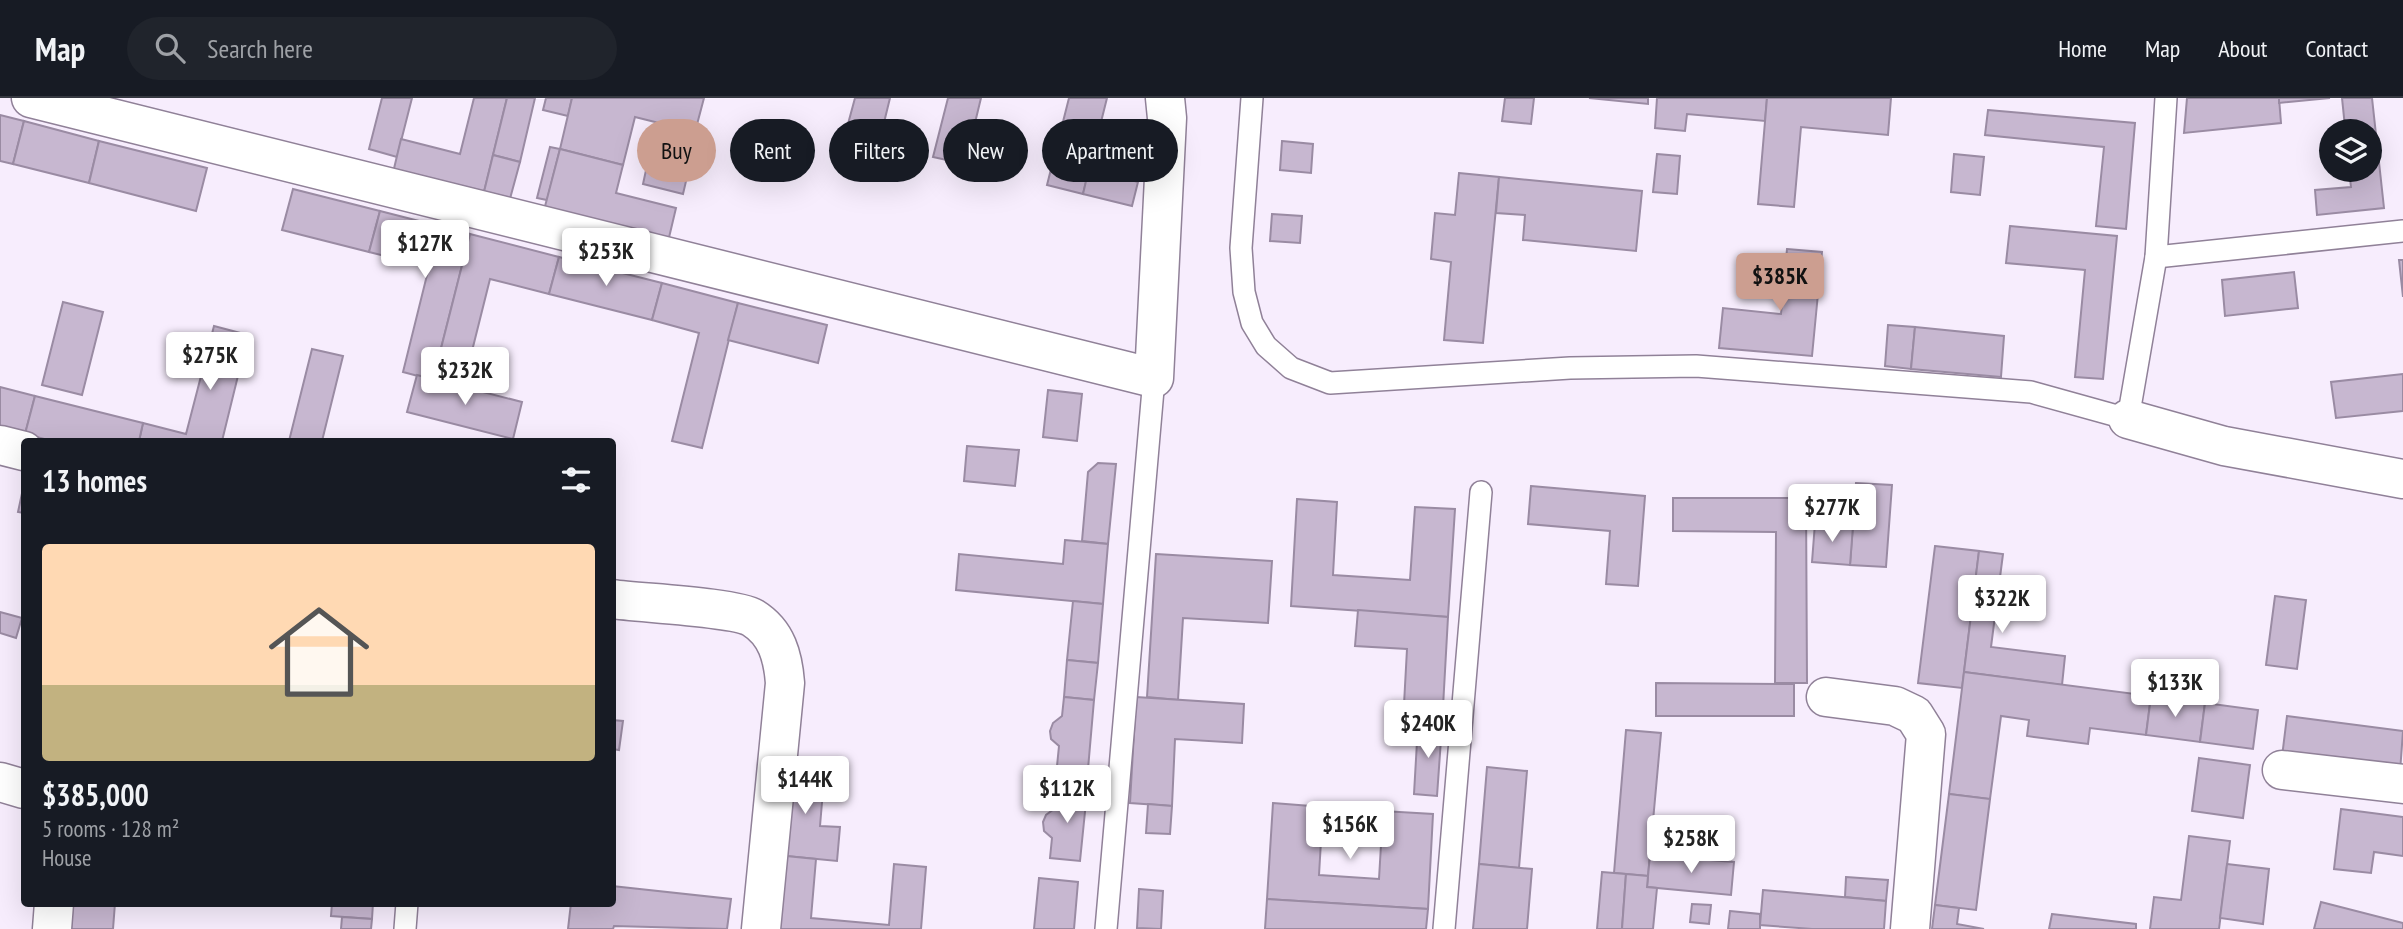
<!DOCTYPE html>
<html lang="en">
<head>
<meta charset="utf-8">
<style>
	:root { --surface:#171b24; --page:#20242c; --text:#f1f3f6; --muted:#9ea1a6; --line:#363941; --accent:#cc9e90 }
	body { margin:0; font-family:"PT Sans Narrow",sans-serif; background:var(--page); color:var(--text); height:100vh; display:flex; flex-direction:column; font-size:26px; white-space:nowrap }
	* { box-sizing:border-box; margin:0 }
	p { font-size:23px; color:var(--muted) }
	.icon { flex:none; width:38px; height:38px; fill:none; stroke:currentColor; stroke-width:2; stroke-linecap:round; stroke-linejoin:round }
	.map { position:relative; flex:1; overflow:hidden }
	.side { position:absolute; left:21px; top:340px; width:595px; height:469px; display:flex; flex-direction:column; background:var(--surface); border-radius:7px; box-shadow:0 7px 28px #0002 }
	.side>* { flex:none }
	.banner { position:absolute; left:637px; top:21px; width:665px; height:63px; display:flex; gap:14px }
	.fabs { position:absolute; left:2319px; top:21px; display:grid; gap:14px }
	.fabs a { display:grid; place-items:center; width:63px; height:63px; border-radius:50%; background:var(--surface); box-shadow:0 7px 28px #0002; font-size:35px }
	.price { position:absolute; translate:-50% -60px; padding:0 16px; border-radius:7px; background:#fff; color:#222; font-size:23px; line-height:46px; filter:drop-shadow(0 2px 4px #0008) }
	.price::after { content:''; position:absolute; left:50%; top:42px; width:21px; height:16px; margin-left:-10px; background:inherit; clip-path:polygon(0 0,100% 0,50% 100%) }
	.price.selected { background:var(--accent); color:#111 }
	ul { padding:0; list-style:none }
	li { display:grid; align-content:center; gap:14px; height:371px; padding:0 21px }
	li+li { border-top:2px solid var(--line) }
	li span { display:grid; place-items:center; height:217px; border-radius:7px; color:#555 }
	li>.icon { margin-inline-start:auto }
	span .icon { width:126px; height:126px; fill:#fffc; stroke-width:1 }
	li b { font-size:30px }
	h2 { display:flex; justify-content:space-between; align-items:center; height:84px; padding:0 21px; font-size:30px }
	.chip { padding:0 24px; border-radius:32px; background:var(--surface); box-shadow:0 7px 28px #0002; font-size:24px; line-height:63px }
	.chip.selected { background:var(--accent); color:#111 }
	header { display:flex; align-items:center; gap:42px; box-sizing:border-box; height:98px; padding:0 35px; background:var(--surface); border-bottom:2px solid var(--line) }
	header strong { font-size:33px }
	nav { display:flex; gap:38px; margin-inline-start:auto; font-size:24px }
	.search { width:490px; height:63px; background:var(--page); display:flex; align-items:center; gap:18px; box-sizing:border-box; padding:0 24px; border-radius:38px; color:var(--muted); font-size:26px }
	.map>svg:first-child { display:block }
</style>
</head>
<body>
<header>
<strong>Map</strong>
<div class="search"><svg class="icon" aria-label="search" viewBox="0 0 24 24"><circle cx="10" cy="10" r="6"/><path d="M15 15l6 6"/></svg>Search here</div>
<nav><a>Home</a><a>Map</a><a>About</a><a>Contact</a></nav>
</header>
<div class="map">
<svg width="2403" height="831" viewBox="0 0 2403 831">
	<rect width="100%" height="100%" fill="#f7edfd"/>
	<g fill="#c7b7d0" stroke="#9a8ba3" stroke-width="2">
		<polygon points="382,0 412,0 397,59 369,51"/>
		<polygon points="474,0 507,0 482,102 392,79 401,41 460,56"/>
		<polygon points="507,0 535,0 520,64 493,57"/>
		<polygon points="546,0 572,0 568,18 543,12"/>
		<polygon points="572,0 704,0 695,34 635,19 623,67 560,51"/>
		<polygon points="855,0 890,0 879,45 845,37"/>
		<polygon points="948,0 981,0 965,66 933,59"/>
		<polygon points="1069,0 1107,0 1083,96 1047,87"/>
		<polygon points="1505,0 1534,0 1531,26 1502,23"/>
		<polygon points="1589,0 1648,0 1648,6"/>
		<polygon points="1657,0 1767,0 1765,23 1687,16 1685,33 1655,30"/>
		<polygon points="1767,0 1891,0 1888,37 1801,29 1794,109 1758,106"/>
		<polygon points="2187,0 2279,0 2281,25 2184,35"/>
		<polygon points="2279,0 2330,0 2279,5"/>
		<polygon points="2342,0 2372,0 2384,110 2317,117 2315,92 2351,89 2349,72 2370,72 2370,33 2338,33 2338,29 2345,29"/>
		<polygon points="1988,12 2135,25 2126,131 2096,128 2104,49 1985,37"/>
		<polygon points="0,17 24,23 13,66 0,63"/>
		<polygon points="24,23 99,43 89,85 13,66"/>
		<polygon points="99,43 207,70 196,113 89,85"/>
		<polygon points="1282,43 1313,46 1311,75 1280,72"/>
		<polygon points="681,45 694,49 683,96 643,86 648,63 675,69"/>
		<polygon points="550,49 560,51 547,102 537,100"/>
		<polygon points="560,51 623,67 616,95 676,110 667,148 543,116"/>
		<polygon points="1093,53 1117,59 1113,77 1138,84 1132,108 1083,96"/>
		<polygon points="1657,56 1680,58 1677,96 1653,94"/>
		<polygon points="1954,56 1984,59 1980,97 1951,94"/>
		<polygon points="493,57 520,64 508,108 482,102"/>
		<polygon points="1459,75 1499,79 1483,245 1444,242 1451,164 1431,161 1435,115 1455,117"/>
		<polygon points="1499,79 1642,93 1636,153 1523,142 1525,117 1496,115"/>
		<polygon points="293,91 380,113 369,154 282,132"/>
		<polygon points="380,113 470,136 433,282 403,274 429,169 369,154"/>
		<polygon points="1272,116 1302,118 1300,145 1270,143"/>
		<polygon points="2010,128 2117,138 2103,281 2075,279 2085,172 2006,165"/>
		<polygon points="470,136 559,159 549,196 490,181 463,289 433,282"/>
		<polygon points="1787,151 1822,154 1812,258 1719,250 1723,210 1781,216"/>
		<polygon points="559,159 662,185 652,222 549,196"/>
		<polygon points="2399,162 2403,162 2403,199"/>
		<polygon points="2294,174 2298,210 2225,218 2222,182"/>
		<polygon points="662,185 738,205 702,350 672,343 699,235 652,222"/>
		<polygon points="63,204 103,214 82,297 42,287"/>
		<polygon points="738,205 827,227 818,265 728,242"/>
		<polygon points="1888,227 1915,229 1911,271 1885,268"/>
		<polygon points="214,228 248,237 222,343 139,343 143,325 186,336"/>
		<polygon points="1915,229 2004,238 2001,279 1911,271"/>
		<polygon points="312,251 343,258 322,343 289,343"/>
		<polygon points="2403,276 2403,313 2336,320 2331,284"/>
		<polygon points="417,277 522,304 513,341 407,314"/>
		<polygon points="0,289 35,298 25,336 0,330"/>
		<polygon points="1048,292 1082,296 1077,343 1043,339"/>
		<polygon points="35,298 143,325 139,343 52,343 25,336"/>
		<polygon points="967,348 1019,352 1015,388 964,383"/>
		<polygon points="1098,365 1116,366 1108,446 1082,443 1088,374"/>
		<polygon points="1856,385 1892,387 1886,469 1850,467"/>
		<polygon points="24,386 24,415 18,414"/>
		<polygon points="1531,388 1645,398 1638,488 1606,486 1610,433 1528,426"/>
		<polygon points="1673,400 1806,400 1807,585 1775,585 1776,434 1673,433"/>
		<polygon points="1297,401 1337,404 1333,477 1410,482 1415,409 1455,411 1448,519 1291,508"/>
		<polygon points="1815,425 1853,428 1850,467 1812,464"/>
		<polygon points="1065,442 1108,446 1103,506 956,492 959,456 1063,466"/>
		<polygon points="1935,448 1979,453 1962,590 1918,585"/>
		<polygon points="1979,453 2003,456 1991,549 2065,558 2062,587 1964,574"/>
		<polygon points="1156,456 1272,463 1268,525 1183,520 1178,602 1147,599"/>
		<polygon points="2275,498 2306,502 2297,571 2266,567"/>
		<polygon points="1073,503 1103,506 1098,565 1067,562"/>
		<polygon points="1358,512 1448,519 1442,627 1403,625 1407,551 1355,548"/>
		<polygon points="0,514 22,520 16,540 0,535"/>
		<polygon points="1067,562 1098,565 1094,602 1064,599"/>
		<polygon points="1964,574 2151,598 2146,637 2090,630 2088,646 2027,638 2029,622 2001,618 1990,701 1949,696"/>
		<polygon points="1656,585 1794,586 1794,618 1656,618"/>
		<polygon points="2151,598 2205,605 2200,644 2146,637"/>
		<polygon points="1064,599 1094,602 1088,671 1057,668 1059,648 1051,641 1050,633 1053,625 1062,618"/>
		<polygon points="1136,599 1244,606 1242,645 1175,641 1172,708 1130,705"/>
		<polygon points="2205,605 2258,612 2253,651 2200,644"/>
		<polygon points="2287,618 2403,633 2400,674 2282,659"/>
		<polygon points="612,622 623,623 619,652 612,651"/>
		<polygon points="1418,626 1442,627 1437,698 1414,696"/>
		<polygon points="1626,632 1661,635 1648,778 1614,775"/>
		<polygon points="2199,660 2250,667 2243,720 2192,713"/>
		<polygon points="784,665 825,669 820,728 840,729 837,763 776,757"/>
		<polygon points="1487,669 1527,673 1519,770 1479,766"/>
		<polygon points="1056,691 1087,694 1080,763 1050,760 1052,740 1044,733 1043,724 1046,717 1054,711"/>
		<polygon points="1949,696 1990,701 1976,812 1935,807"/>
		<polygon points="1273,705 1323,709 1319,777 1379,781 1383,713 1433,716 1428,811 1267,801"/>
		<polygon points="1148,706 1172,708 1170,736 1146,735"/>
		<polygon points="2341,711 2403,719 2403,758 2374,754 2371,775 2334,771"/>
		<polygon points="2189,738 2230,743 2219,831 2150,831 2154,799 2181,802"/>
		<polygon points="776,757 816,761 811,820 889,827 894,766 926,769 921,831 769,831"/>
		<polygon points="1650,757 1734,764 1731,797 1647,789"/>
		<polygon points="1479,766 1532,771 1527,831 1473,831"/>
		<polygon points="2227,766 2269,771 2263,826 2220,820"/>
		<polygon points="1602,774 1626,776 1622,831 1597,831"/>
		<polygon points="1626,776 1648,778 1647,789 1657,790 1653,831 1622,831"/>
		<polygon points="1846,779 1888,782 1886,803 1845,799"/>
		<polygon points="1039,780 1078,784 1074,831 1034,831"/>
		<polygon points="612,788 731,801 727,831 614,828 613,831 568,831 571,805 612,805"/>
		<polygon points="1139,791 1163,793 1161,831 1137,830"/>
		<polygon points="1763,792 1886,803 1884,831 1812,831 1760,827"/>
		<polygon points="1267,801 1428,811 1426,831 1265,831"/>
		<polygon points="2321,804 2403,825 2403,831 2314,831"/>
		<polygon points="73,805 115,805 113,831 71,831"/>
		<polygon points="332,805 373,805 372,821 331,818"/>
		<polygon points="1692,806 1711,807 1709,826 1690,824"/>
		<polygon points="1935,807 1959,810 1957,826 1984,831 1932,831"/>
		<polygon points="1730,813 1760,816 1760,831 1728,831"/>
		<polygon points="2052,816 2136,826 2136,831 2049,831"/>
		<polygon points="342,819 372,821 371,831 341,831"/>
	</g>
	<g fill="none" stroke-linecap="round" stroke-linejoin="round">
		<g stroke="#908198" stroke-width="24">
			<g id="service">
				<polyline points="1252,0 1241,150 1244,194 1252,225 1266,248 1291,270 1330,285 1570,270 1696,268 2031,294 2128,321 2156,159 2166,0"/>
				<polyline points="2156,159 2403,133"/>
				<polyline points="405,831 407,805"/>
				<polyline points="1106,831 1154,280"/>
				<polyline points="1444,831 1481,394"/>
			</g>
		</g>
		<g stroke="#908198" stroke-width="41">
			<g id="minor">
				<polyline points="31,0 1154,280 1167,20 1165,0"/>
				<polyline points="2128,321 2224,348 2403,381"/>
				<polyline points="0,347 24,353"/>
				<path d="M612,501C639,505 735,509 753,520C777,535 783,559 785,585L761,831"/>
				<polyline points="1826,599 1895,608 1914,617 1926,636 1910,831"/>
				<polyline points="2282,672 2403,686"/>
				<polyline points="0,684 24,691"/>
				<polyline points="52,831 54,805"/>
			</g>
		</g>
		<use href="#service" stroke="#fff" stroke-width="21"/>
		<use href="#minor" stroke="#fff" stroke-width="38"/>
	</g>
</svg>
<div class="fabs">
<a><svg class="icon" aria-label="layers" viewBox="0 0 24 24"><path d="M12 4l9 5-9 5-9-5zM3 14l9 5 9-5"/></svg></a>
</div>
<b class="price" style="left:425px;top:182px">$127K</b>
<b class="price" style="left:606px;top:190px">$253K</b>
<b class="price selected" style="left:1780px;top:215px">$385K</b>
<b class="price" style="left:210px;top:294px">$275K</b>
<b class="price" style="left:465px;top:309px">$232K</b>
<b class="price" style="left:1832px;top:446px">$277K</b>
<b class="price" style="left:2002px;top:537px">$322K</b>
<b class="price" style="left:2175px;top:621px">$133K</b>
<b class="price" style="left:1428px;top:662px">$240K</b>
<b class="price" style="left:805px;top:718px">$144K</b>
<b class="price" style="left:1067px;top:727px">$112K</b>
<b class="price" style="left:1350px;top:763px">$156K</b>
<b class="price" style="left:1691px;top:777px">$258K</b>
<div class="banner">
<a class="chip selected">Buy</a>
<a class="chip">Rent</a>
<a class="chip">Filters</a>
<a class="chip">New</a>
<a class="chip">Apartment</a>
</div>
<section class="side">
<h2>13 homes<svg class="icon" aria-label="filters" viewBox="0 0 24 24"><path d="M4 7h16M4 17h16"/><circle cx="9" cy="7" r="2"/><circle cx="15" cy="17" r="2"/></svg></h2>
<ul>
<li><span style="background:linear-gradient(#ffd9b3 65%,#c2b280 0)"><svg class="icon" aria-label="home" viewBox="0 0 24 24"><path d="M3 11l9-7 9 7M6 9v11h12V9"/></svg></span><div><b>$385,000</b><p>5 rooms · 128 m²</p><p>House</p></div></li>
</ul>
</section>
</div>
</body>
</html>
